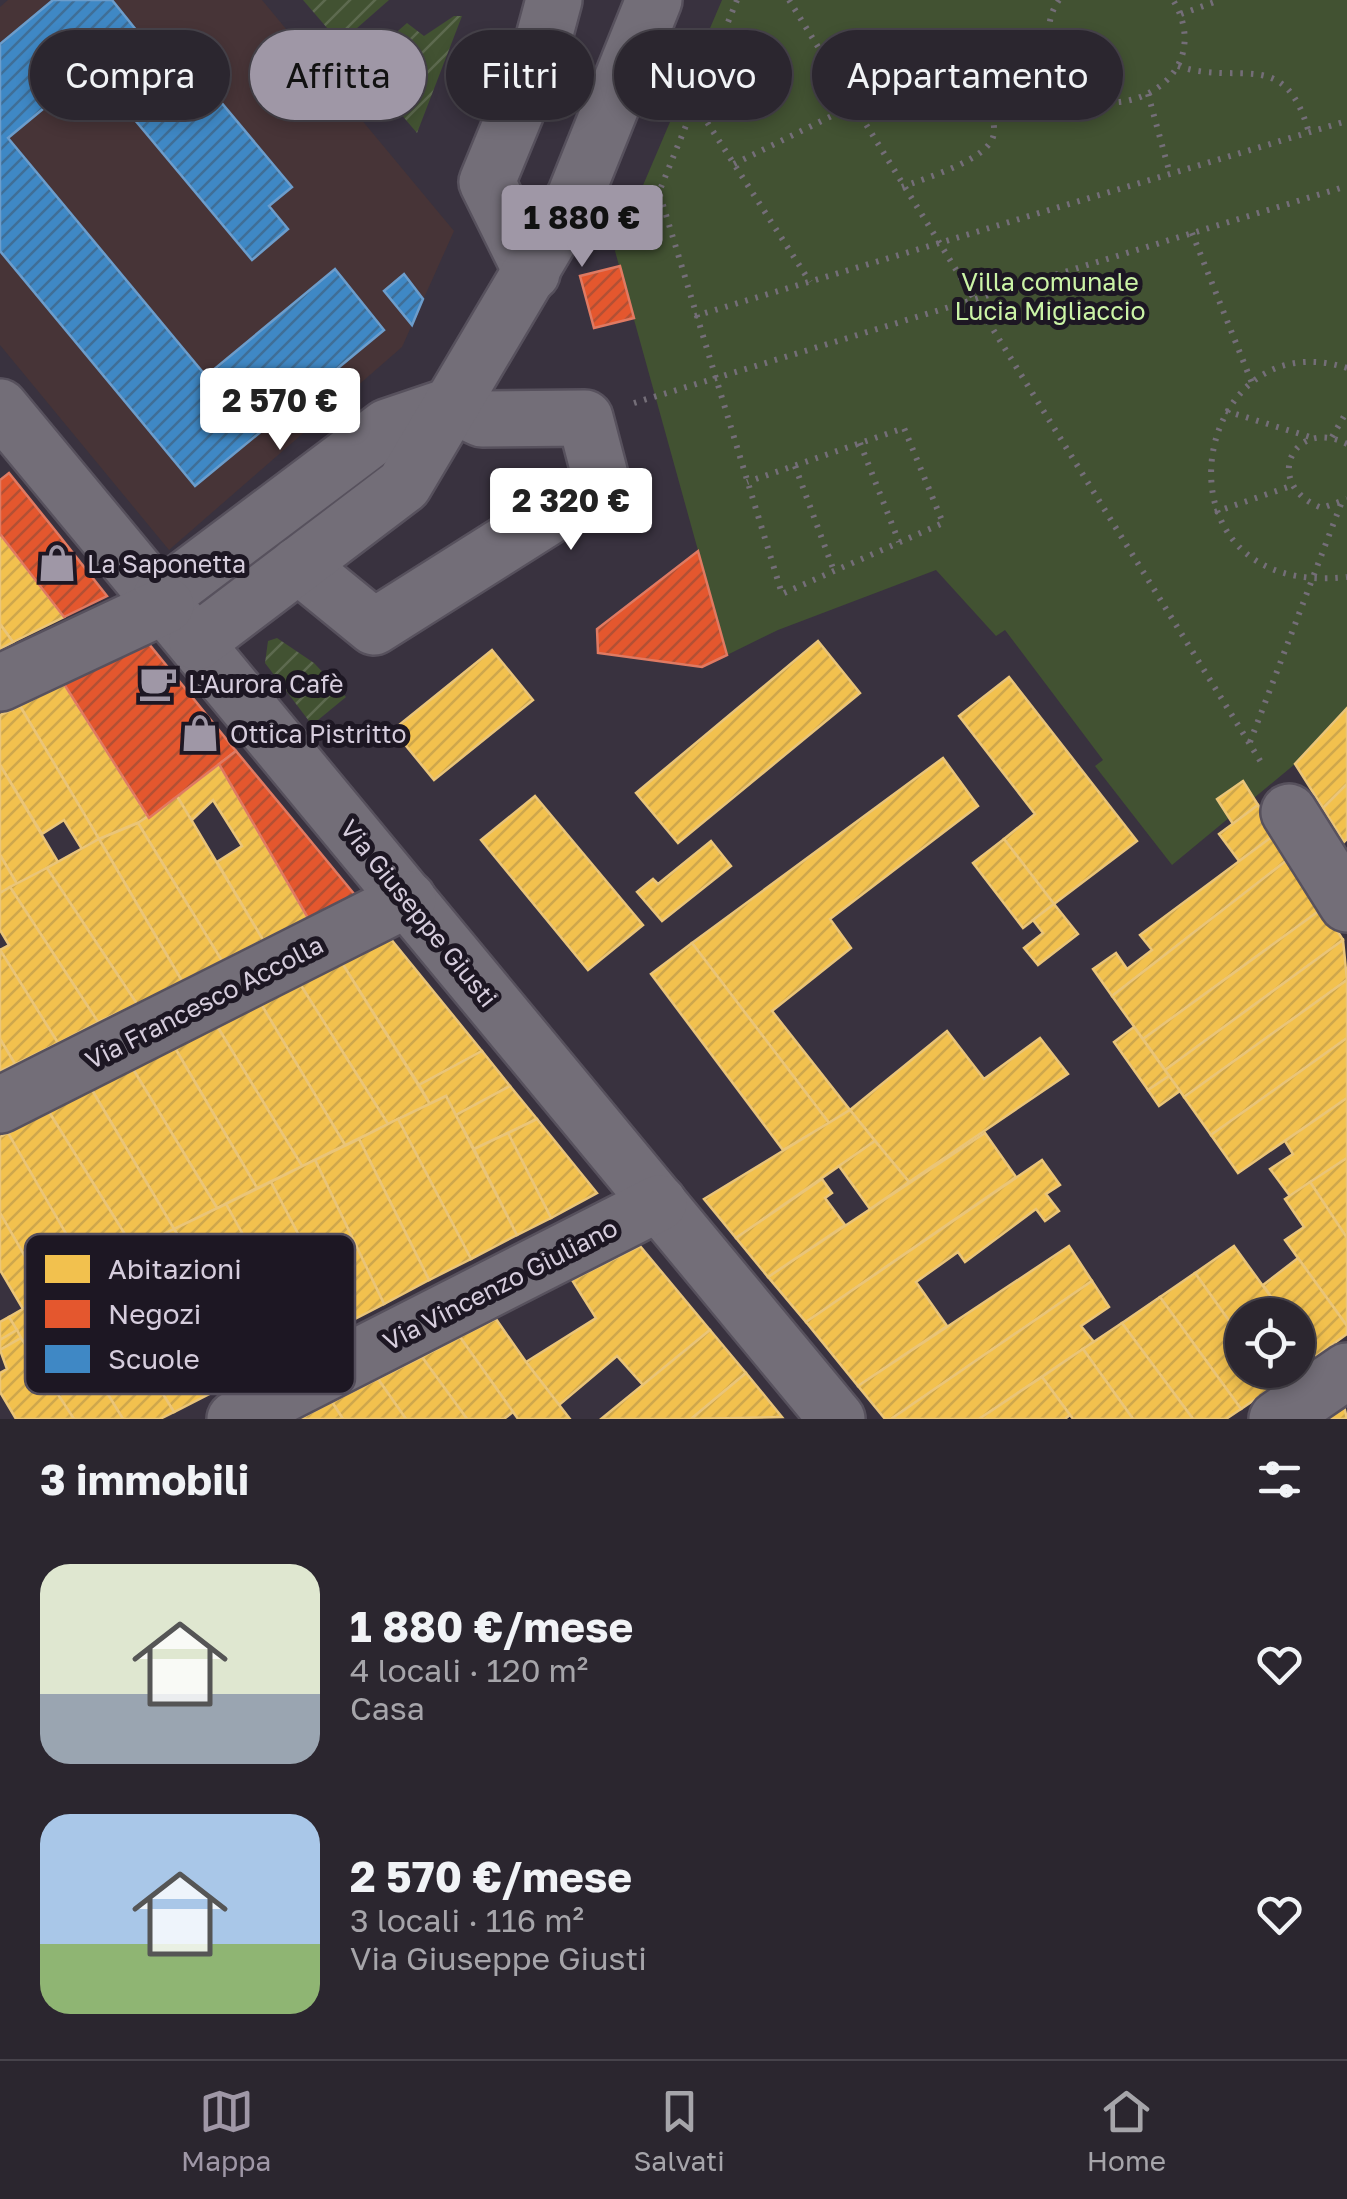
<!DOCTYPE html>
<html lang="it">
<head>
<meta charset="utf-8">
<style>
	:root { --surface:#2b262f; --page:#37323b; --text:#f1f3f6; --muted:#a6a5aa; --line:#47434b; --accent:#9f97a6 }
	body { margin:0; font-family:"Golos Text",sans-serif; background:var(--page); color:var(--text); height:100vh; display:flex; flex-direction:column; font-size:38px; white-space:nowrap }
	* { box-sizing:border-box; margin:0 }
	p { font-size:32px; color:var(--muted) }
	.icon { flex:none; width:55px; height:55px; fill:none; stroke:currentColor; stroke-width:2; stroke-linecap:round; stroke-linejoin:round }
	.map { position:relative; height:1419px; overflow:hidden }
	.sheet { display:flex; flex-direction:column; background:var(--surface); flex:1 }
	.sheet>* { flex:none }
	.banner { position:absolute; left:30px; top:30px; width:1288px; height:90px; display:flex; gap:20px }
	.fabs { position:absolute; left:1225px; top:1298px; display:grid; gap:20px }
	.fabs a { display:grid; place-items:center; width:90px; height:90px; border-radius:50%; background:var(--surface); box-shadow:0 5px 15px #0003,0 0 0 2px var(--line); font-size:50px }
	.price { position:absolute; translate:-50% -85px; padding:0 22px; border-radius:10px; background:#fff; color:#222; font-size:32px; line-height:65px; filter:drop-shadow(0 2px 5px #0008) }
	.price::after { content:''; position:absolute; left:50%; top:60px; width:30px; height:22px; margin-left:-15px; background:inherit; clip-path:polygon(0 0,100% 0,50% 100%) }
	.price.current { background:var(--accent); color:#111 }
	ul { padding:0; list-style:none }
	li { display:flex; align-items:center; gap:30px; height:250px; padding:0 40px }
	li span { display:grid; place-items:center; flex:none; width:280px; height:200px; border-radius:30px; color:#555 }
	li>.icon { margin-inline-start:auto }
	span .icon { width:120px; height:120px; fill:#fffc; stroke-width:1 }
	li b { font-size:42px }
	h2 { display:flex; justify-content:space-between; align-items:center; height:120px; padding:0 40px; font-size:42px }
	.chip { padding:0 35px; border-radius:45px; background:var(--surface); box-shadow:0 5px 15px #0003,0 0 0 2px var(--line); font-size:35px; line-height:90px }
	.chip.current { background:var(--accent); color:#111 }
	.menu { display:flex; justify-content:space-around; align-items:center; height:140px; border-top:2px solid var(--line); background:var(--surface); font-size:28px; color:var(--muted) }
	.menu a { display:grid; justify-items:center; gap:5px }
	.menu .current { color:var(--accent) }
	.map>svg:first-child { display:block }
</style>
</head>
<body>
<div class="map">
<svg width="1347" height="1419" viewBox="0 0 1347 1419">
	<defs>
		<pattern id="garden-furrows" width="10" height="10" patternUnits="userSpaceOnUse" patternTransform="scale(2.5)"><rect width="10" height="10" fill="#425232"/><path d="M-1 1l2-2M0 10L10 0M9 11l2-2" fill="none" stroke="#5d6a4f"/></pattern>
		<pattern id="homes-hatch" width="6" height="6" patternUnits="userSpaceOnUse" patternTransform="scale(2.5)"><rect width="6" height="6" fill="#f2c14e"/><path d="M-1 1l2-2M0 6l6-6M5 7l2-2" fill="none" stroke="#cea74c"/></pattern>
		<pattern id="shops-hatch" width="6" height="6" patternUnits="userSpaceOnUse" patternTransform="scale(2.5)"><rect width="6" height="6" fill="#e4572e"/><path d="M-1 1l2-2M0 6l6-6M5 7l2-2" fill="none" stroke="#b35034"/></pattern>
		<pattern id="schools-hatch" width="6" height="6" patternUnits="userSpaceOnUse" patternTransform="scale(2.5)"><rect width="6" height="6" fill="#3f88c5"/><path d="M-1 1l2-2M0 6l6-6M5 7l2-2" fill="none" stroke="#3f6e97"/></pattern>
	</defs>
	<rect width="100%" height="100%" fill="#39323f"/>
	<polygon fill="#473437" points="8,0 262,0 454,231 402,347 169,550 0,345 0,7"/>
	<polygon fill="#425232" points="722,0 1347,0 1347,708 1295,764 1254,798 1243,781 1218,798 1230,817 1172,865 1095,766 1103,760 1005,630 996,636 936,570 778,630 727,655 615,251"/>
	<g fill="url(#garden-furrows)">
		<polygon points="303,0 389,0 340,43"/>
		<polygon points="454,16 462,16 417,133 359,65 407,23 424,36"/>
		<polygon points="277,638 314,663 346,697 312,725 265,663 268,641"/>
	</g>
	<g fill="url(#homes-hatch)" stroke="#eac579" stroke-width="2.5">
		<polygon points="0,534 64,617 13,642 0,624"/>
		<polygon points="0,624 13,642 0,649"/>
		<polygon points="818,641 860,693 678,843 636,793"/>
		<polygon points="492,650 533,700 434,780 393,730"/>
		<polygon points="1009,677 1137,841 1054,904 1004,839 1035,814 959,716"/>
		<polygon points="64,684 149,818 99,839 20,706"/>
		<polygon points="20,706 99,839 82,849 64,820 42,834 0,765 0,715"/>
		<polygon points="1347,708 1347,784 1323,808 1295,764"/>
		<polygon points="943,758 978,806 830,919 851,948 772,1011 850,1110 829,1123 692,943"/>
		<polygon points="219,764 308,918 263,940 217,862 242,846 213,800 191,821 177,796"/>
		<polygon points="0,765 58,862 17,884 0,855"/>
		<polygon points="1243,781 1258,805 1233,824 1217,799"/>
		<polygon points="1347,784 1347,839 1344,842 1323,808"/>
		<polygon points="177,796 263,940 222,961 138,823"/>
		<polygon points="535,796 643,925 588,970 481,840"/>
		<polygon points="1258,805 1277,833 1239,861 1219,834"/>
		<polygon points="138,823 222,961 182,981 99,839"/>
		<polygon points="1277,833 1291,857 1112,996 1093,969 1116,953 1127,969 1152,950 1140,935"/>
		<polygon points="99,839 182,981 137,1004 47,868"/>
		<polygon points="1004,839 1054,904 1023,928 973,863"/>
		<polygon points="711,841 731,866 662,921 637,892 653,879 658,884"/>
		<polygon points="0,855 17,884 0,893"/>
		<polygon points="1291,857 1323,908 1143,1039 1112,996"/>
		<polygon points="47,868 137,1004 98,1022 10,887"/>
		<polygon points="10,887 98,1022 58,1043 0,950 9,945 0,930 0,893"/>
		<polygon points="1054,904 1078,934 1038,965 1024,948 1043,933 1033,920"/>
		<polygon points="1323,908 1343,940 1165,1070 1143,1039"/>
		<polygon points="390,938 482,1051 419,1085 342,963"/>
		<polygon points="1343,940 1347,980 1184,1097 1165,1070"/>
		<polygon points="692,943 829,1123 783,1150 651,974"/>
		<polygon points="0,950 58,1043 15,1064 0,1039"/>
		<polygon points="342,963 430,1104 388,1124 300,984"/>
		<polygon points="1347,980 1347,1038 1211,1135 1184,1097"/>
		<polygon points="300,984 388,1124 345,1145 261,1004"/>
		<polygon points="261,1004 345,1145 302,1166 217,1026"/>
		<polygon points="217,1026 302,1166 257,1188 175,1048"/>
		<polygon points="1134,1027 1169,1076 1148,1090 1114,1042"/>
		<polygon points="947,1031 984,1079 1040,1038 1068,1074 909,1182 850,1110"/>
		<polygon points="1347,1038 1347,1098 1238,1173 1211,1135"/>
		<polygon points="0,1039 15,1064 0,1071"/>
		<polygon points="175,1048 257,1188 217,1208 133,1069"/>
		<polygon points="482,1051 510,1086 456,1115 446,1096 430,1104 419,1085"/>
		<polygon points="133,1069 217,1208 174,1229 92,1090"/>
		<polygon points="1169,1076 1180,1091 1159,1106 1148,1090"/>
		<polygon points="510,1086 537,1119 474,1149 456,1115"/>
		<polygon points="92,1090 174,1229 134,1249 49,1112"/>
		<polygon points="446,1096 517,1235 471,1259 398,1119"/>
		<polygon points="1347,1098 1347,1158 1290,1196 1270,1169 1293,1154 1285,1141"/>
		<polygon points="850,1110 875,1141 736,1238 704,1199"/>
		<polygon points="49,1112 134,1249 88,1272 8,1133"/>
		<polygon points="398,1119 471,1259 429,1280 359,1139"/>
		<polygon points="537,1119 597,1193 551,1218 508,1133"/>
		<polygon points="8,1133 88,1272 47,1295 0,1213 0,1137"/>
		<polygon points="508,1133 551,1218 517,1235 474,1149"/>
		<polygon points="985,1133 1016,1177 806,1322 768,1277"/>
		<polygon points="359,1139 429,1280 384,1304 315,1160"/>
		<polygon points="875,1141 909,1182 870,1209 839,1166"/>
		<polygon points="1347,1158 1347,1238 1310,1182"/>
		<polygon points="315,1160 384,1304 345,1324 271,1182"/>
		<polygon points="1042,1160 1060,1185 1046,1194 1059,1211 1045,1221 1036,1209 965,1262 958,1252 916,1282 947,1326 858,1386 806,1322"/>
		<polygon points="822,1179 832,1193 825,1198 845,1225 768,1277 736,1238"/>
		<polygon points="271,1182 345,1324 304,1345 226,1204"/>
		<polygon points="1310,1182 1347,1238 1347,1326 1285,1240 1304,1227 1285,1199"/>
		<polygon points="226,1204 304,1345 259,1368 174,1229"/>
		<polygon points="0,1213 47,1295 23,1309 0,1270"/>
		<polygon points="174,1229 259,1368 221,1388 134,1249"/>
		<polygon points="640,1246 710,1330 643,1385 617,1356 559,1405 526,1362 596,1318 572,1280"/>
		<polygon points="1069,1246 1092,1281 891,1419 885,1419 858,1386"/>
		<polygon points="1234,1246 1284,1315 1242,1315 1242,1339 1195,1273"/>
		<polygon points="134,1249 221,1388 174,1412 88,1272"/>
		<polygon points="1298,1258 1347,1326 1347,1334 1315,1357 1298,1333 1298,1315 1284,1315 1263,1285"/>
		<polygon points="88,1272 174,1412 160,1419 123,1419 47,1295"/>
		<polygon points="1195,1273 1242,1339 1242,1370 1265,1370 1276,1385 1241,1409 1160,1297"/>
		<polygon points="1092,1281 1109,1307 1081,1326 1094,1342 1083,1349 979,1419 891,1419"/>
		<polygon points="47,1295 123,1419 74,1419 21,1338 9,1317"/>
		<polygon points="1160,1297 1241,1409 1226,1419 1193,1419 1122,1323"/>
		<polygon points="9,1317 17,1330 0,1340 0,1322"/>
		<polygon points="496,1319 526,1362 570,1419 518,1419 460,1337"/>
		<polygon points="1122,1323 1193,1419 1133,1419 1083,1349"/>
		<polygon points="17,1330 21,1338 0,1350 0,1340"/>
		<polygon points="710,1330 746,1373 691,1419 601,1419"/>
		<polygon points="1298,1333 1315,1357 1298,1369"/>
		<polygon points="460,1337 513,1412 504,1419 467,1419 422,1357"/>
		<polygon points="21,1338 74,1419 16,1419 0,1392 0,1373 7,1369 0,1350"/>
		<polygon points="1083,1349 1133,1419 1073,1419 1042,1377"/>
		<polygon points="422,1357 467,1419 406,1419 378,1379"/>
		<polygon points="1265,1370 1297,1370 1276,1385"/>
		<polygon points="746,1373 782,1417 691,1419"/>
		<polygon points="1042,1377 1070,1415 1065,1419 979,1419"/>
		<polygon points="378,1379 406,1419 343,1419 332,1402"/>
		<polygon points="332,1402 343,1419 299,1419 307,1415"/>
		<polygon points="1344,1406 1347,1419 1325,1419"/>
	</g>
	<g fill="url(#shops-hatch)" stroke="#e07a62" stroke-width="2.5">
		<polygon points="620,266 634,318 594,328 580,276"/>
		<polygon points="9,473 58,534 107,596 64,617 0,534 0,480"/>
		<polygon points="698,551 727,655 702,667 598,653 597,629"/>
		<polygon points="149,644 236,751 149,818 64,684"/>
		<polygon points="236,751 304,833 355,895 308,918 219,764"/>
	</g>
	<g fill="url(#schools-hatch)" stroke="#6c9dcc" stroke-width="2.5">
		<polygon points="53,0 112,0 137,31 8,138 206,376 335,269 384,330 195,486 0,251 0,44"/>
		<polygon points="166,82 188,107 210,89 292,187 269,206 288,229 252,260 129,113"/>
		<polygon points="404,274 423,299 412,325 384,291"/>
	</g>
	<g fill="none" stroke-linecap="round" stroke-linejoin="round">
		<g stroke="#57515d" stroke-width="60">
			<g id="minor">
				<polyline points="532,273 487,182 539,56 554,0"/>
				<polyline points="0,407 837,1419"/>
				<polyline points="160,598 387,427 452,405 482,419 585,418 602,483 374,627 298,565"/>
				<polyline points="197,642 404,485 575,196 654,0"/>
				<polyline points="0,683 166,605"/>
				<polyline points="1289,812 1347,904"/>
				<polyline points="0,1105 408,899"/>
				<polyline points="235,1419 659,1203"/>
				<polyline points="1277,1419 1347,1371"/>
			</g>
		</g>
		<g stroke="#746e78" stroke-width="6" stroke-dasharray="2.5 8" stroke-linecap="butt">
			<polyline points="737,0 659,192 782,594 943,523 904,428 747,482"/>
			<polyline points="789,0 1264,767"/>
			<path d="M1059,0C1048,15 1047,34 1051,52C1072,148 1228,93 1173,0"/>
			<polyline points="1181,14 1220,0"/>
			<path d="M1178,66C1239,87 1285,45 1309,133"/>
			<polyline points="1148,94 1170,174"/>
			<polyline points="696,105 810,282"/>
			<polyline points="857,114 1052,57"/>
			<polyline points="734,164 852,106"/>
			<path d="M902,187C925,178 993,159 994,132C995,116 985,93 981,78"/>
			<polyline points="1192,233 1252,383"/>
			<polyline points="695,316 1347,121"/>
			<path d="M1347,368C1189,317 1144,600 1347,577"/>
			<polyline points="634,403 1347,186"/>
			<polyline points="1226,411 1310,437"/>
			<polyline points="1332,437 1347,411"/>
			<polyline points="860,443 899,542"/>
			<path d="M1347,444C1293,416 1261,485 1322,508L1347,499"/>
			<polyline points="795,466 834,571"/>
			<polyline points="1215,512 1291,486"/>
			<polyline points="1250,742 1341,504"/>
		</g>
		<use href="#minor" stroke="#736e78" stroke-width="55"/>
	</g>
	<defs>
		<g id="shop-bare" transform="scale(3)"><path d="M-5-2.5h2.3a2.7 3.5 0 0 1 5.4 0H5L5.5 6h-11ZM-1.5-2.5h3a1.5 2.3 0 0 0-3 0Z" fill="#9f97a6" stroke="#1d1723" stroke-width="2.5" paint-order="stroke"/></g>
		<g id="cafe-bare" transform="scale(3)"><path d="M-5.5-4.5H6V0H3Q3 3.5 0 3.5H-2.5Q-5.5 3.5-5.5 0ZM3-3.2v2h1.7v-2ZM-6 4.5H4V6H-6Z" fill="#9f97a6" stroke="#1d1723" stroke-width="2.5" paint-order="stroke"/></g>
	</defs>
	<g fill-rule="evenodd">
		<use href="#shop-bare" x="57" y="563"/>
		<use href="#cafe-bare" x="158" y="683"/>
		<use href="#shop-bare" x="200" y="733"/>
	</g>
	<g text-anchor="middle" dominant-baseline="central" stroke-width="10" stroke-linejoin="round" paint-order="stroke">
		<g font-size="25" fill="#cbf4a6" stroke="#1d1723">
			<text x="1050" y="281">Villa comunale<tspan x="1050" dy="29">Lucia Migliaccio</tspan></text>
		</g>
		<g font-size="25" fill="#d6cddd" stroke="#1d1723" text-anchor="start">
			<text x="87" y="563">La Saponetta</text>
			<text x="188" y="683">L'Aurora Cafè</text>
			<text x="230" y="733">Ottica Pistritto</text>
		</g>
		<g font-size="25" fill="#d6cddd" stroke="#1d1723">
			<text transform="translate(419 913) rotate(51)">Via Giuseppe Giusti</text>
			<text transform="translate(204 1002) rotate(-27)">Via Francesco Accolla</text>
			<text transform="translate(500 1284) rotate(-27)">Via Vincenzo Giuliano</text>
		</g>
	</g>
	<rect x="25" y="1234" width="330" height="160" rx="15" fill="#1d1723" stroke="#544e5b" stroke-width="2.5"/>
	<rect x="45" y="1255" width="45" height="28" fill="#f2c14e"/>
	<rect x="45" y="1300" width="45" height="28" fill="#e4572e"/>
	<rect x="45" y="1345" width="45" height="28" fill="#3f88c5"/>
	<g font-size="28" fill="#d6cddd">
		<text x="108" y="1279">Abitazioni</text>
		<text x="108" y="1324">Negozi</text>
		<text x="108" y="1369">Scuole</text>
	</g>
</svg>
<div class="fabs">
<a><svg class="icon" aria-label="locate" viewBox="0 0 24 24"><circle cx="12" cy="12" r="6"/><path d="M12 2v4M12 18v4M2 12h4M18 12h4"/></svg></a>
</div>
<b class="price current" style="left:582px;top:270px">1 880 €</b>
<b class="price" style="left:280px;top:453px">2 570 €</b>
<b class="price" style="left:571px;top:553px">2 320 €</b>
<div class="banner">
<a class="chip">Compra</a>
<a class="chip current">Affitta</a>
<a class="chip">Filtri</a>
<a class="chip">Nuovo</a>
<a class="chip">Appartamento</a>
</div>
</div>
<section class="sheet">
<h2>3 immobili<svg class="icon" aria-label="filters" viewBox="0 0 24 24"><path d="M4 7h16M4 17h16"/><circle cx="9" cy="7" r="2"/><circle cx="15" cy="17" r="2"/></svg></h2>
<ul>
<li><span style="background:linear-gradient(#dfe7d0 65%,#9aa5b1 0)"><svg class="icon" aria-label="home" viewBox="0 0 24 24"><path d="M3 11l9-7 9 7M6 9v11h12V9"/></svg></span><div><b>1 880 €/mese</b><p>4 locali · 120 m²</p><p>Casa</p></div><svg class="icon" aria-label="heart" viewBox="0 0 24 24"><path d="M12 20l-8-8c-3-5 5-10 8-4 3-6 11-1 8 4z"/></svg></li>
<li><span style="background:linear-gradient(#a9c7e8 65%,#8fb573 0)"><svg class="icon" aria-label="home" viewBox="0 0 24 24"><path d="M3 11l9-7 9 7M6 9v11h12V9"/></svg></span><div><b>2 570 €/mese</b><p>3 locali · 116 m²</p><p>Via Giuseppe Giusti</p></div><svg class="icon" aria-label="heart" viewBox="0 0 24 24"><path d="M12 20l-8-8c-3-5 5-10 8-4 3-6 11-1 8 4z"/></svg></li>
</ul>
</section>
<nav class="menu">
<a class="current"><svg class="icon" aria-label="map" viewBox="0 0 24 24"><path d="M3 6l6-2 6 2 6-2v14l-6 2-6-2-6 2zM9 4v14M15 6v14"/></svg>Mappa</a>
<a><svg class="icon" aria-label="saved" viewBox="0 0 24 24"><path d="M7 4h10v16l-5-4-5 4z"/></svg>Salvati</a>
<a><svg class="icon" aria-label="home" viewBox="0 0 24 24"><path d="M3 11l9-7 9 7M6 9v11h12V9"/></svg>Home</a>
</nav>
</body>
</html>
